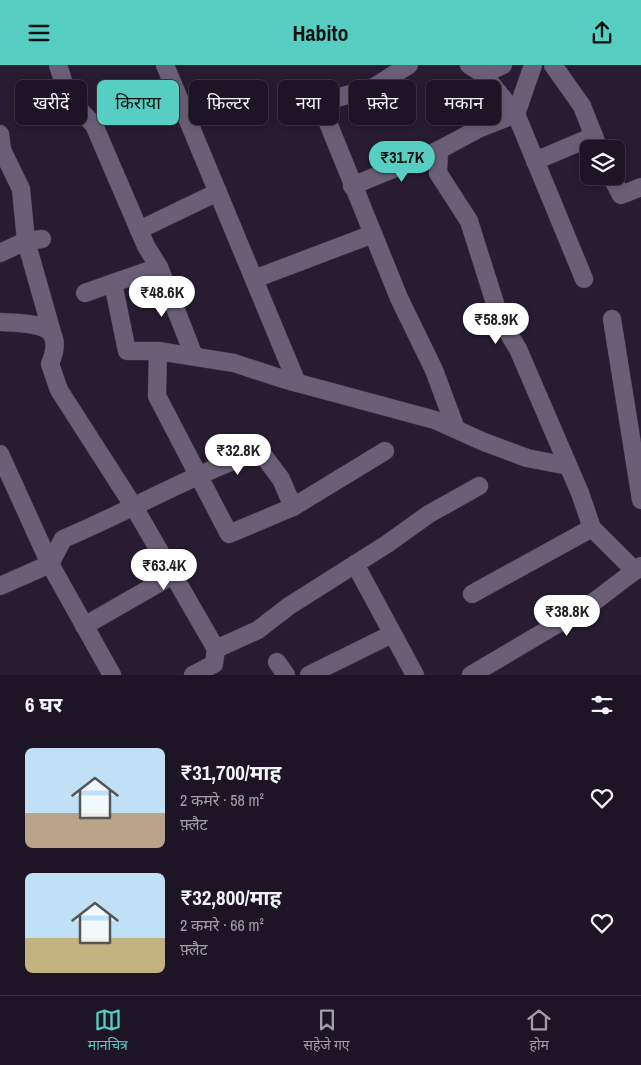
<!DOCTYPE html>
<html lang="hi">
<head>
<meta charset="utf-8">
<style>
	:root { --surface:#1d1525; --page:#2a2232; --text:#f1f3f6; --muted:#a09fa7; --line:#3b3442; --accent:#57cec2 }
	body { margin:0; font-family:"Archivo Narrow","Noto Sans Devanagari",sans-serif; background:var(--page); color:var(--text); height:100vh; display:flex; flex-direction:column; font-size:19px; white-space:nowrap }
	* { box-sizing:border-box; margin:0 }
	p { font-size:16px; color:var(--muted) }
	.icon { flex:none; width:28px; height:28px; fill:none; stroke:currentColor; stroke-width:2; stroke-linecap:round; stroke-linejoin:round }
	.map { position:relative; height:610px; overflow:hidden }
	.panel { display:flex; flex-direction:column; background:var(--surface); flex:1 }
	.panel>* { flex:none }
	.banner { position:absolute; left:15px; top:15px; width:611px; height:45px; display:flex; gap:10px }
	.controls { position:absolute; left:580px; top:75px; display:grid; gap:10px }
	.controls a { display:grid; place-items:center; width:45px; height:45px; border-radius:8px; background:var(--surface); box-shadow:0 2px 8px #0003,0 0 0 1px var(--line); font-size:25px }
	.price { position:absolute; translate:-50% -42px; padding:0 11px; border-radius:18px; background:#fff; color:#222; font-size:16px; line-height:32px; filter:drop-shadow(0 1px 2px #0008) }
	.price::after { content:''; position:absolute; left:50%; top:30px; width:15px; height:11px; margin-left:-8px; background:inherit; clip-path:polygon(0 0,100% 0,50% 100%) }
	.price.selected { background:var(--accent); color:#111 }
	ul { padding:0; list-style:none }
	li { display:flex; align-items:center; gap:15px; height:125px; padding:0 25px }
	li span { display:grid; place-items:center; flex:none; width:140px; height:100px; border-radius:8px; color:#555 }
	li>.icon { margin-inline-start:auto }
	span .icon { width:60px; height:60px; fill:#fffc; stroke-width:1 }
	li b { font-size:21px }
	h2 { display:flex; justify-content:space-between; align-items:center; height:60px; padding:0 25px; font-size:21px }
	.chip { padding:0 18px; border-radius:8px; background:var(--surface); box-shadow:0 2px 8px #0003,0 0 0 1px var(--line); font-size:18px; line-height:45px }
	.chip.selected { background:var(--accent); color:#111 }
	header { display:flex; justify-content:space-between; align-items:center; height:65px; padding:0 25px; background:var(--accent); color:#111; font-size:22px; font-weight:800 }
	.tab-bar { display:flex; justify-content:space-around; align-items:center; height:70px; border-top:1px solid var(--line); background:var(--surface); font-size:14px; color:var(--muted) }
	.tab-bar a { display:grid; justify-items:center; gap:2px }
	.tab-bar .selected { color:var(--accent) }
	.map>svg:first-child { display:block }
</style>
</head>
<body>
<header><svg class="icon" aria-label="menu" viewBox="0 0 24 24"><path d="M4 6h16M4 12h16M4 18h16"/></svg>Habito<svg class="icon" aria-label="share" viewBox="0 0 24 24"><path d="M12 15V3M7 8l5-5 5 5M5 13v7h14v-7"/></svg></header>
<div class="map">
<svg width="641" height="610" viewBox="0 0 641 610">
	<rect width="100%" height="100%" fill="#271c31"/>
	<g fill="none" stroke-linecap="round" stroke-linejoin="round">
		<g stroke="#3f3647" stroke-width="19">
			<g id="minor">
				<polyline points="58,0 69,34 94,60 146,181 159,202 113,218 127,286 158,286 234,298 283,314 435,355 484,377 527,393 568,401"/>
				<polyline points="165,0 297,318"/>
				<polyline points="409,0 374,22 320,38 399,233 434,305 456,364"/>
				<polyline points="469,0 483,9 503,0"/>
				<polyline points="553,0 582,41 599,84"/>
				<polyline points="483,9 516,49 584,214"/>
				<polyline points="516,49 478,64 439,85 438,108 469,156 500,254 518,284 580,428 592,463 635,506"/>
				<polyline points="516,49 533,0"/>
				<polyline points="0,69 2,85 0,86"/>
				<polyline points="2,85 21,124 26,176 53,271"/>
				<polyline points="535,96 594,71"/>
				<polyline points="611,111 621,130 641,122"/>
				<polyline points="352,121 439,85"/>
				<polyline points="139,165 218,127"/>
				<polyline points="0,188 26,176 42,174"/>
				<polyline points="159,202 194,291"/>
				<polyline points="254,214 373,169"/>
				<polyline points="85,228 113,218"/>
				<polyline points="612,254 641,435"/>
				<path d="M0,257C31,259 68,256 50,299L59,325L134,442L216,584L214,599L193,610"/>
				<polyline points="158,286 157,331 229,469 293,442"/>
				<polyline points="0,389 50,499 0,521"/>
				<polyline points="355,499 415,610"/>
				<polyline points="472,529 592,463"/>
				<polyline points="84,561 173,510"/>
				<polyline points="216,584 258,565 289,541 387,479 429,449 479,421"/>
				<polyline points="277,597 286,610"/>
				<path d="M112,610L50,499L63,474C130,446 192,409 260,386L281,414L293,442L385,386"/>
				<polyline points="309,610 392,569"/>
				<polyline points="471,610 591,539 641,501"/>
			</g>
		</g>
		<use href="#minor" stroke="#6b5f78" stroke-width="18"/>
	</g>
</svg>
<div class="controls">
<a><svg class="icon" aria-label="layers" viewBox="0 0 24 24"><path d="M12 4l9 5-9 5-9-5zM3 14l9 5 9-5"/></svg></a>
</div>
<b class="price selected" style="left:402px;top:118px">₹31.7K</b>
<b class="price" style="left:162px;top:253px">₹48.6K</b>
<b class="price" style="left:496px;top:280px">₹58.9K</b>
<b class="price" style="left:238px;top:411px">₹32.8K</b>
<b class="price" style="left:164px;top:526px">₹63.4K</b>
<b class="price" style="left:567px;top:572px">₹38.8K</b>
<div class="banner">
<a class="chip">खरीदें</a>
<a class="chip selected">किराया</a>
<a class="chip">फ़िल्टर</a>
<a class="chip">नया</a>
<a class="chip">फ़्लैट</a>
<a class="chip">मकान</a>
</div>
</div>
<section class="panel">
<h2>6 घर<svg class="icon" aria-label="filters" viewBox="0 0 24 24"><path d="M4 7h16M4 17h16"/><circle cx="9" cy="7" r="2"/><circle cx="15" cy="17" r="2"/></svg></h2>
<ul>
<li><span style="background:linear-gradient(#bfe0f5 65%,#b9a48a 0)"><svg class="icon" aria-label="home" viewBox="0 0 24 24"><path d="M3 11l9-7 9 7M6 9v11h12V9"/></svg></span><div><b>₹31,700/माह</b><p>2 कमरे · 58 m²</p><p>फ़्लैट</p></div><svg class="icon" aria-label="heart" viewBox="0 0 24 24"><path d="M12 20l-8-8c-3-5 5-10 8-4 3-6 11-1 8 4z"/></svg></li>
<li><span style="background:linear-gradient(#bfe0f5 65%,#c2b280 0)"><svg class="icon" aria-label="home" viewBox="0 0 24 24"><path d="M3 11l9-7 9 7M6 9v11h12V9"/></svg></span><div><b>₹32,800/माह</b><p>2 कमरे · 66 m²</p><p>फ़्लैट</p></div><svg class="icon" aria-label="heart" viewBox="0 0 24 24"><path d="M12 20l-8-8c-3-5 5-10 8-4 3-6 11-1 8 4z"/></svg></li>
</ul>
</section>
<nav class="tab-bar">
<a class="selected"><svg class="icon" aria-label="map" viewBox="0 0 24 24"><path d="M3 6l6-2 6 2 6-2v14l-6 2-6-2-6 2zM9 4v14M15 6v14"/></svg>मानचित्र</a>
<a><svg class="icon" aria-label="saved" viewBox="0 0 24 24"><path d="M7 4h10v16l-5-4-5 4z"/></svg>सहेजे गए</a>
<a><svg class="icon" aria-label="home" viewBox="0 0 24 24"><path d="M3 11l9-7 9 7M6 9v11h12V9"/></svg>होम</a>
</nav>
</body>
</html>
